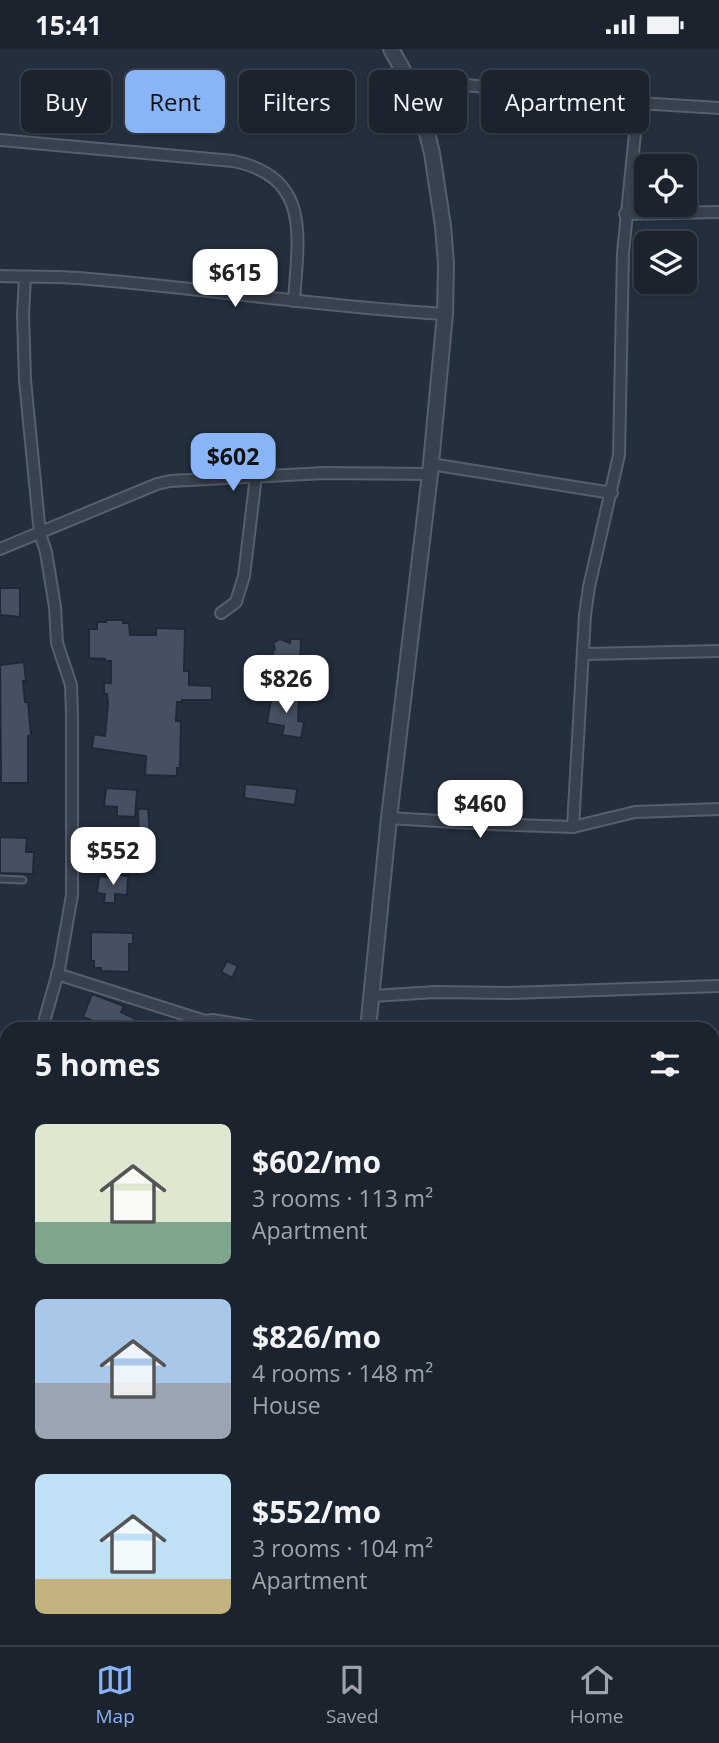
<!DOCTYPE html>
<html lang="en">
<head>
<meta charset="utf-8">
<style>
	:root { --surface:#1b232e; --page:#282f3a; --text:#f1f3f6; --muted:#a0a4aa; --line:#39404a; --accent:#8ab4f8 }
	body { margin:0; font-family:"Open Sans",sans-serif; background:var(--page); color:var(--text); height:100vh; display:flex; flex-direction:column; font-size:26px; white-space:nowrap }
	* { box-sizing:border-box; margin:0 }
	p { font-size:23px; color:var(--muted) }
	.icon { flex:none; width:38px; height:38px; fill:none; stroke:currentColor; stroke-width:2; stroke-linecap:round; stroke-linejoin:round }
	.map { position:relative; flex:1; overflow:hidden }
	.side { position:absolute; left:0px; top:973px; width:719px; height:623px; display:flex; flex-direction:column; background:var(--surface); border-radius:21px 21px 0 0; box-shadow:0 2px 5px #0004,0 0 0 2px var(--line) }
	.side>* { flex:none }
	.hud { position:absolute; left:21px; top:21px; width:677px; height:63px; display:flex; gap:14px }
	.buttons { position:absolute; left:634px; top:105px; display:grid; gap:14px }
	.buttons a { display:grid; place-items:center; width:63px; height:63px; border-radius:10px; background:var(--surface); box-shadow:0 2px 5px #0004,0 0 0 2px var(--line); font-size:35px }
	.price { position:absolute; translate:-50% -60px; padding:0 16px; border-radius:14px; background:#fff; color:#222; font-size:23px; line-height:46px; filter:drop-shadow(0 2px 4px #0008) }
	.price::after { content:''; position:absolute; left:50%; top:42px; width:21px; height:16px; margin-left:-10px; background:inherit; clip-path:polygon(0 0,100% 0,50% 100%) }
	.price.current { background:var(--accent); color:#111 }
	ul { padding:0; list-style:none }
	li { display:flex; align-items:center; gap:21px; height:175px; padding:0 35px }
	li span { display:grid; place-items:center; flex:none; width:196px; height:140px; border-radius:10px; color:#555 }
	li>.icon { margin-inline-start:auto }
	span .icon { width:84px; height:84px; fill:#fffc; stroke-width:1 }
	li b { font-size:30px }
	h2 { display:flex; justify-content:space-between; align-items:center; height:84px; padding:0 35px; font-size:30px }
	.chip { padding:0 24px; border-radius:10px; background:var(--surface); box-shadow:0 2px 5px #0004,0 0 0 2px var(--line); font-size:24px; line-height:63px }
	.chip.current { background:var(--accent); color:#111 }
	.status { display:flex; justify-content:space-between; align-items:center; height:49px; padding:0 35px; background:var(--surface); direction:ltr }
	.status svg { height:19px; fill:currentColor }
	.tabs { display:flex; justify-content:space-around; align-items:center; height:98px; border-top:2px solid var(--line); background:var(--surface); font-size:19px; color:var(--muted) }
	.tabs a { display:grid; justify-items:center; gap:4px }
	.tabs .current { color:var(--accent) }
	.map>svg:first-child { display:block }
</style>
</head>
<body>
<div class="status"><b>15:41</b><svg viewBox="0 0 49 12"><path d="M0 12V9h3v3zM5 12V6h3v6zM10 12V3h3v9zM15 12V0h3v12zM26 1h20v11H26zM47 4h2v5h-2z"/></svg></div>
<div class="map">
<svg width="719" height="1596" viewBox="0 0 719 1596">
	<rect width="100%" height="100%" fill="#242f3e"/>
	<g fill="#455162" stroke="#1f2835" stroke-width="2">
		<polygon points="0,539 20,539 20,568 0,566"/>
		<polygon points="106,571 123,571 123,574 129,574 130,586 156,586 156,579 185,580 184,622 189,622 189,636 212,637 212,651 182,651 182,653 177,653 176,672 181,672 180,719 177,719 177,727 145,726 146,707 92,699 94,685 105,687 108,654 107,645 104,645 104,634 111,634 111,612 105,612 105,610 89,609 89,580 97,580 97,573 106,573"/>
		<polygon points="280,590 290,594 290,590 301,590 300,619 272,619 272,612 275,608 272,604 275,600 273,594"/>
		<polygon points="24,613 26,632 23,632 25,653 28,653 31,686 28,687 28,734 1,734 0,616"/>
		<polygon points="272,645 299,650 298,672 304,673 301,689 282,686 284,677 267,674"/>
		<polygon points="245,735 297,740 295,756 244,749"/>
		<polygon points="106,739 137,741 135,768 117,767 117,758 104,757"/>
		<polygon points="138,760 148,760 151,795 139,796"/>
		<polygon points="0,788 27,789 26,803 34,803 33,825 0,824"/>
		<polygon points="110,825 128,827 127,846 115,845 115,854 104,854 105,845 97,844 99,827 109,828"/>
		<polygon points="91,883 133,884 133,895 129,895 129,923 101,922 101,919 94,919 94,912 91,912"/>
		<polygon points="227,912 238,917 232,929 221,923"/>
		<polygon points="92,945 124,957 121,963 156,980 112,980 83,968"/>
	</g>
	<g fill="none" stroke-linecap="round" stroke-linejoin="round">
		<g stroke="#565f6c" stroke-width="9">
			<polyline id="service" points="0,830 23,831"/>
		</g>
		<g stroke="#565f6c" stroke-width="14">
			<g id="minor">
				<polyline points="408,30 638,54 719,59"/>
				<path d="M0,91L233,112C312,128 298,188 294,252"/>
				<polyline points="625,165 719,163"/>
				<path d="M0,227C30,228 60,227 90,230C209,240 326,258 445,265"/>
				<polyline points="25,228 23,266 25,331 40,485 46,503 55,558 57,594 71,636 72,666 72,846 59,920 42,980"/>
				<polyline points="431,415 612,444"/>
				<polyline points="0,500 157,435 170,432 325,424 430,425"/>
				<polyline points="221,564 236,553 244,527 256,427"/>
				<polyline points="584,605 719,602"/>
				<polyline points="389,769 488,775 573,778 635,763 719,760"/>
				<polyline points="573,778 585,566 589,538 619,406 623,204 638,54"/>
				<polyline points="57,925 205,972"/>
				<polyline points="373,947 435,943 510,944 719,937"/>
				<polyline points="194,980 205,972 213,971 267,980"/>
				<polyline points="0,1093 7,1079"/>
				<polyline points="712,1108 719,1108"/>
				<polyline points="0,1231 7,1235"/>
				<polyline points="712,1241 719,1241"/>
				<polyline points="0,1336 7,1328"/>
				<polyline points="712,1387 719,1387"/>
				<polyline points="712,1464 719,1464"/>
				<polyline points="35,1596 49,1594 74,1596"/>
				<polyline points="92,1596 93,1589"/>
				<polyline points="279,1596 282,1589"/>
			</g>
		</g>
		<g stroke="#565f6c" stroke-width="18">
			<g id="tertiary">
				<polyline points="368,980 389,769 430,425 445,265 446,215 443,177 432,104 422,64 408,30 391,0"/>
				<polyline points="122,1596 126,1589"/>
			</g>
		</g>
		<use href="#service" stroke="#38414e" stroke-width="5"/>
		<use href="#minor" stroke="#38414e" stroke-width="10"/>
		<use href="#tertiary" stroke="#38414e" stroke-width="14"/>
	</g>
</svg>
<div class="buttons">
<a><svg class="icon" aria-label="locate" viewBox="0 0 24 24"><circle cx="12" cy="12" r="6"/><path d="M12 2v4M12 18v4M2 12h4M18 12h4"/></svg></a>
<a><svg class="icon" aria-label="layers" viewBox="0 0 24 24"><path d="M12 4l9 5-9 5-9-5zM3 14l9 5 9-5"/></svg></a>
</div>
<b class="price" style="left:235px;top:260px">$615</b>
<b class="price current" style="left:233px;top:444px">$602</b>
<b class="price" style="left:286px;top:666px">$826</b>
<b class="price" style="left:480px;top:791px">$460</b>
<b class="price" style="left:113px;top:838px">$552</b>
<div class="hud">
<a class="chip">Buy</a>
<a class="chip current">Rent</a>
<a class="chip">Filters</a>
<a class="chip">New</a>
<a class="chip">Apartment</a>
</div>
<section class="side">
<h2>5 homes<svg class="icon" aria-label="filters" viewBox="0 0 24 24"><path d="M4 7h16M4 17h16"/><circle cx="9" cy="7" r="2"/><circle cx="15" cy="17" r="2"/></svg></h2>
<ul>
<li><span style="background:linear-gradient(#dfe7d0 70%,#7fa58c 0)"><svg class="icon" aria-label="home" viewBox="0 0 24 24"><path d="M3 11l9-7 9 7M6 9v11h12V9"/></svg></span><div><b>$602/mo</b><p>3 rooms · 113 m²</p><p>Apartment</p></div></li>
<li><span style="background:linear-gradient(#a9c7e8 60%,#9aa5b1 0)"><svg class="icon" aria-label="home" viewBox="0 0 24 24"><path d="M3 11l9-7 9 7M6 9v11h12V9"/></svg></span><div><b>$826/mo</b><p>4 rooms · 148 m²</p><p>House</p></div></li>
<li><span style="background:linear-gradient(#bfe0f5 75%,#c2b280 0)"><svg class="icon" aria-label="home" viewBox="0 0 24 24"><path d="M3 11l9-7 9 7M6 9v11h12V9"/></svg></span><div><b>$552/mo</b><p>3 rooms · 104 m²</p><p>Apartment</p></div></li>
</ul>
</section>
</div>
<nav class="tabs">
<a class="current"><svg class="icon" aria-label="map" viewBox="0 0 24 24"><path d="M3 6l6-2 6 2 6-2v14l-6 2-6-2-6 2zM9 4v14M15 6v14"/></svg>Map</a>
<a><svg class="icon" aria-label="saved" viewBox="0 0 24 24"><path d="M7 4h10v16l-5-4-5 4z"/></svg>Saved</a>
<a><svg class="icon" aria-label="home" viewBox="0 0 24 24"><path d="M3 11l9-7 9 7M6 9v11h12V9"/></svg>Home</a>
</nav>
</body>
</html>
